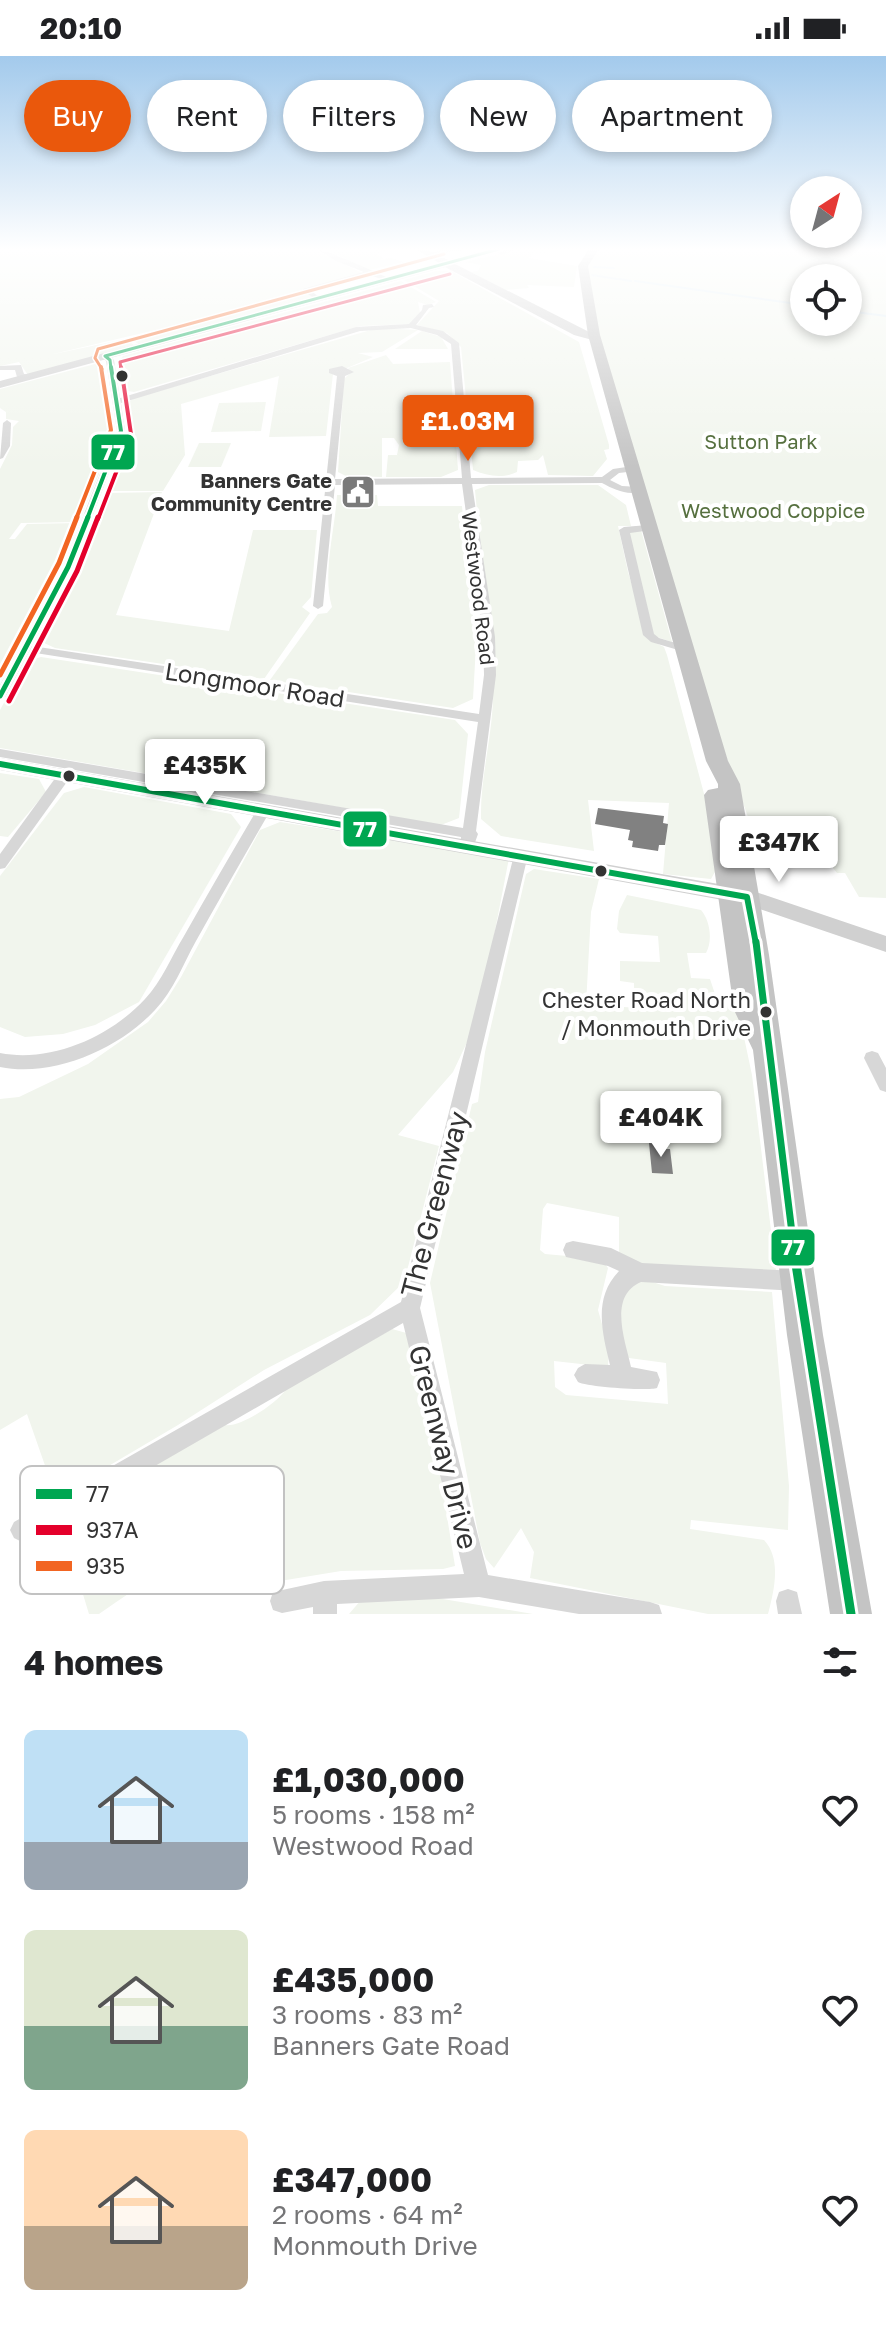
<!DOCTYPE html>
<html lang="en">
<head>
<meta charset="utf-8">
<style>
	:root { --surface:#fff; --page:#f2f2f2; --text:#202124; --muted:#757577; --accent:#ea580c }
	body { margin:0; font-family:"Golos Text",sans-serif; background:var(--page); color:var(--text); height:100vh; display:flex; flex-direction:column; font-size:30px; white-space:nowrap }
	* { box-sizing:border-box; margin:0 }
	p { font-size:26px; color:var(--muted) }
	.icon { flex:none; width:44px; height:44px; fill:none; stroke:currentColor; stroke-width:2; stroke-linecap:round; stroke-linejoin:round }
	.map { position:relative; height:1558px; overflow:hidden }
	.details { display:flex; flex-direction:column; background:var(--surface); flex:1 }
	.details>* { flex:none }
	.banner { position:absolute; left:24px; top:24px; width:838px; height:72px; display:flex; gap:16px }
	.needle { width:52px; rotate:36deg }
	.fabs { position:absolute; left:790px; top:120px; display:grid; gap:16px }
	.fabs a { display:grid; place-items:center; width:72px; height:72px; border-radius:50%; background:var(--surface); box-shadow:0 4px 12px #0003; font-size:40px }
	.price { position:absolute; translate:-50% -68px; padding:0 18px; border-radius:8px; background:#fff; color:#222; font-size:26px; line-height:52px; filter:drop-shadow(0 2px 4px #0008) }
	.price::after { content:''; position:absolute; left:50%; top:48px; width:24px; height:18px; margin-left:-12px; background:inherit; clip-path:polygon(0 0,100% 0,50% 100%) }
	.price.active { background:var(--accent); color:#fff }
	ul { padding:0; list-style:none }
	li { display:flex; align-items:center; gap:24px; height:200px; padding:0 24px }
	li span { display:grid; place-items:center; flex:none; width:224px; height:160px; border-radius:12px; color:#555 }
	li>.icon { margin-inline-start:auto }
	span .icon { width:96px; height:96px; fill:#fffc; stroke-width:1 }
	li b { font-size:34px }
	h2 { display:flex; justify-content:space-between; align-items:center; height:96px; padding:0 24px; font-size:34px }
	.chip { padding:0 28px; border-radius:36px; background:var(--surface); box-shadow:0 4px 12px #0003; font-size:28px; line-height:72px }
	.chip.active { background:var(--accent); color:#fff }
	.status { display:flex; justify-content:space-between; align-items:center; height:56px; padding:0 40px; background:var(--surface); direction:ltr }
	.status svg { height:22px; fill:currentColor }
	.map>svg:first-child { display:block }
</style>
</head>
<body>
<div class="status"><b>20:10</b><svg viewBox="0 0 49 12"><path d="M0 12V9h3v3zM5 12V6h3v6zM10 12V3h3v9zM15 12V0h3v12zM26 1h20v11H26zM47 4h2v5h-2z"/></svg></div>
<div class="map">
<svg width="886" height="1558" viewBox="0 0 886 1558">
	<rect width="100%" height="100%" fill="#fff"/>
	<g fill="#f1f5ed" fill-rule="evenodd">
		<polygon points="0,193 314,193 362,217 216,258 303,236 314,241 141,290 130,282 160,273 49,299 125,283 137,291 28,319 19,306 0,310"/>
		<polygon points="325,193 396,193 376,197 383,202 381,204 391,202 404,206 369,214"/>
		<polygon points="551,193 545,197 535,196 529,202 577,210 574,231 527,229 529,232 505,234 471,216 478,215 481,209 465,206 517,194"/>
		<path d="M598,193H886V842L859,841L845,817H837L824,801L761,797L707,647L599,281L587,210ZM804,222H848V266H804Z"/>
		<path d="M436,215H451L579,286L609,389V393L604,394L607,403L593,420L548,419L543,399L538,404L518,405L517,416C503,423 487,420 473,414L461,291L447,277L417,269L439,245L404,224Z"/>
		<polygon points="401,225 436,246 428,249 418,246 420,257 410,268 360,270 134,336 121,334 117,309 123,300"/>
		<polygon points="378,272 418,274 382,296 358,297 373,301 333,318 326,380 269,381 279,320 181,348 185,399 163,435 108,435 127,380 125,349 134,342"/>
		<polygon points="422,275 441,281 448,293 395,293"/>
		<polygon points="386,299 393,308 450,306 458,414 441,421 386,421 388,399 397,399 399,389 394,382 382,382 382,421 346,420 338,416 344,323 351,316 348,312"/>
		<polygon points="95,308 104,310 115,373 113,384 79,466 21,467 9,483 15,483 27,468 79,467 48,536 0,623 0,413 12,389 13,371 19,365 6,363 6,356 0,352 0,333"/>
		<polygon points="266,346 261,375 211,376 219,347"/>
		<polygon points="199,387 231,387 221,411 188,411"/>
		<path d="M489,429H598L626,449L631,470H618L628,516L648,583L664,591L667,599L707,749L716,814L711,823L663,818L669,747L588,744L594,795L501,780L481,763C480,722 492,683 493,642C494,572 481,503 475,434Z"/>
		<polygon points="162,436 116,559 229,575 253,474 317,474 311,541 302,551 310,557 264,623 55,592 42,586 42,575 71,523 107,437"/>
		<path d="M337,439H377L378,450H462L476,589L473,643L453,652L270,624L318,558L327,557L332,551C322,518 335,474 337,439Z"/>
		<polygon points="628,473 641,474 672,586 654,580"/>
		<polygon points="41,601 455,664 468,678 459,762 441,769 0,692 0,654 27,605"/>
		<polygon points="0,717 39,723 46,736 8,781 0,780"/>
		<polygon points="84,731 231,758 241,771 139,946 95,969 63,978 25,981 0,971 0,820 64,737"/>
		<polygon points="280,766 509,802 478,963 453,1016 398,1079 439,1090 408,1211 401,1229 370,1259 264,1314 178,1369 56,1441 27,1358 0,1374 0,1043 19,1041 88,1008 148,966 166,945 181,921 260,774"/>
		<path d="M534,813L599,823L591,856L586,949L679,954L677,945H634V927L620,925V905L660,906L658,880L620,877L617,873L619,855L627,839L701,854C710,864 713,885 706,897H687L691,922L710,923L718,947L737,948L752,1019L776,1215L652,1211L619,1199V1161L547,1147L543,1153L540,1194L545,1198L601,1203L608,1212L598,1254L609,1293L608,1311L554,1305L555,1331L566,1339L668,1348L666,1307L629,1302L626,1299L617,1269L625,1227L646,1224L665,1230L772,1236L789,1430L788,1474L691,1464L690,1473L764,1484C782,1503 774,1535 768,1558H708L530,1522L534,1496L521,1472L494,1512L486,1503L480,1487L430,1227L472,1048L478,1046L485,996L526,818Z"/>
		<path d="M392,1273L410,1278L440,1417L455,1510L443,1513L341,1515L249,1530L230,1472C187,1502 142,1527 99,1558H89L60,1463L225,1369C240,1372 279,1346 286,1333Z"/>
		<polygon points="425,1540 533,1558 349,1558 361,1544"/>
	</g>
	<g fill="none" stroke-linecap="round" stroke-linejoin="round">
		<g stroke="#ddebf3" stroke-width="2">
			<polyline points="594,211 614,212"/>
			<polyline points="592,219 617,223"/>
			<polyline points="619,223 631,225"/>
			<polyline points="635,225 804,249"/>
			<polyline points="848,255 886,260"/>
		</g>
	</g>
	<g fill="#818181">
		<polygon points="598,752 664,760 663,767 668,768 665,789 659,789 658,795 632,791 633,785 628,784 630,774 595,768"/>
		<polygon points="649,1087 662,1088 662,1093 670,1093 673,1118 652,1117"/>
	</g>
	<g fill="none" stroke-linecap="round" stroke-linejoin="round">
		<g fill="#d7d7d7" fill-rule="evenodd">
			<path d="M317,193C324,193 383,219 392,224L389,226L370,219L311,235L322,243L317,244L303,235V233L364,216L336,205Z"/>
			<polygon points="448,193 474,193 427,199 424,197"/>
			<polygon points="508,193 518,193 501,199 498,197"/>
			<path d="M432,248L434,251L429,252L416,269L443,275L459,287L471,422L602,421L613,413L633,410L636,411V415L619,417L610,424L622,430L639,431L644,434C630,441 615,434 602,427L472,428L495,581L496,619L476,775L478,778L472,795H462L460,792L461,781L0,701V693L463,772L478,666L29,596L6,640L0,644V629L63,511L117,375L106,305L101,300L102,298H108L114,304L120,342L356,271L409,268L422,254L423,249ZM411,272L437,279L451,288L462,422L335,423L345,320L354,316L342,310L329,313V317L337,320L313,550L318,553L323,550L335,429L462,428L483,581L484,619L479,658L32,590L73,511L125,375L121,347L360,275Z"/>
			<polygon points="21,309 24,318 30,319 30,323 17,321 15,314 0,314 0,310"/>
			<polygon points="7,364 11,367 10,390 3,402 0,403 3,367"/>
			<polygon points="648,469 652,470 652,474 630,477 654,578 659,582 689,591 689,595 685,596 651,586 643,579 619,474 624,471"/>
			<polygon points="64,716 69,717 71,720 69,723 5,812 0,813 0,798 59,717"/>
			<path d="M262,752L269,757C244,800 220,842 196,885C183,908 174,934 155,954C119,993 53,1022 0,1011V997C51,1007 110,981 145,943C162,925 171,901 184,880C207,839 231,798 255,757Z"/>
			<polygon points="521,794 528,799 420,1252 488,1519 650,1546 659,1549 662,1558 579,1558 479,1541 337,1548 337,1558 313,1558 313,1551 282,1557 273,1554 270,1545 273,1536 324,1525 464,1518 403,1267 30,1482 22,1486 14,1482 10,1474 14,1466 401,1246 514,799"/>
			<polygon points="872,995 878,997 886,1012 886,1036 880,1034 864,1002 866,997"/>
			<path d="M573,1185L611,1192L642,1207L797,1215L804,1218L807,1225L804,1232L797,1235L641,1226C608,1240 625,1284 631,1311L657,1316L660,1324L657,1332C648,1335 587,1331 578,1326L574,1319L578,1312L585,1308L610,1309C602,1276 593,1242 619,1215L608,1210L566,1201L563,1194L566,1187Z"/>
			<polygon points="788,1533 797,1536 802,1558 778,1558 776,1545 779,1536"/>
		</g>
		<g fill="#d0d0d0" fill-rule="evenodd">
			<polygon points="415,193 426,193 448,204 489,193 504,193 455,208 601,282 596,285 574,279 445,211 0,332 0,325 439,207"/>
			<polygon points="0,702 747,833 886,880 886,896 745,848 0,714"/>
		</g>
		<polygon fill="#c4c4c4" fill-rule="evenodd" points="589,193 599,193 588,210 600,279 728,705 740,728 769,899 823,1279 872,1558 830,1558 787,1279 753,994 734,954 704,739 708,734 718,732 718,728 706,705 588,279 578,210"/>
		<g stroke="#fff" stroke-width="6">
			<polyline id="bus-1-far5" points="111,313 110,304 105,300 499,193"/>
		</g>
		<g stroke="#fff" stroke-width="8">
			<polyline id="bus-1-far4" points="87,463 121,375 111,311"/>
		</g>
		<g stroke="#fff" stroke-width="10">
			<polyline id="bus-1-far3" points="0,640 68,511 88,461"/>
		</g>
		<g stroke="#fff" stroke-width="12">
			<polyline id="bus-1-far2" points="0,708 747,841 756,888"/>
		</g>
		<g stroke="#fff" stroke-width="13">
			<polyline id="bus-1-far1" points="756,886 793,1185"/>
		</g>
		<g stroke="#fff" stroke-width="15">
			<polyline id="bus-1" points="792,1183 851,1558"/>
		</g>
		<g stroke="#fff" stroke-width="6">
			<polyline id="bus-2-far2" points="121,313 120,306 450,218"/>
		</g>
		<g stroke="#fff" stroke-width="8">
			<polyline id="bus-2-far1" points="98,463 131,378 121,311"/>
		</g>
		<g stroke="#fff" stroke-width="10">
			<polyline id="bus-2" points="9,645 77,515 98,461"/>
		</g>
		<g stroke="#fff" stroke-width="6">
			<polyline id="bus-3-far2" points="102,313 95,302 98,293 444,198"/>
		</g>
		<g stroke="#fff" stroke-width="8">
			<polyline id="bus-3-far1" points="76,463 111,374 101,311"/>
		</g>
		<g stroke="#fff" stroke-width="10">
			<polyline id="bus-3" points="0,619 59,507 77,461"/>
		</g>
		<use href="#bus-1-far5" stroke="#00a651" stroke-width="3"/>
		<use href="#bus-1-far4" stroke="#00a651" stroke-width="4"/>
		<use href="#bus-1-far3" stroke="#00a651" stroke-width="5"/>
		<use href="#bus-1-far2" stroke="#00a651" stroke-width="6"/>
		<use href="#bus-1-far1" stroke="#00a651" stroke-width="7"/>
		<use href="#bus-1" stroke="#00a651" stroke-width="9"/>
		<use href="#bus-2-far2" stroke="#e4002b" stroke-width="3"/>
		<use href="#bus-2-far1" stroke="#e4002b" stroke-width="4"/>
		<use href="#bus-2" stroke="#e4002b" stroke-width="5"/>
		<use href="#bus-3-far2" stroke="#f26522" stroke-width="3"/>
		<use href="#bus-3-far1" stroke="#f26522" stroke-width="4"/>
		<use href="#bus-3" stroke="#f26522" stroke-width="5"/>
	</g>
	<linearGradient id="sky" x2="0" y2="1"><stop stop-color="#a3caec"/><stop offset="0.47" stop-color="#fff"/><stop offset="1" stop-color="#fff" stop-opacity="0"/></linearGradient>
	<rect width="886" height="411" fill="url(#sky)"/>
	<defs>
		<g id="civic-square" transform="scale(1.8)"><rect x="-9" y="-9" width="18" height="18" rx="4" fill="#7a7a7a" stroke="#fff"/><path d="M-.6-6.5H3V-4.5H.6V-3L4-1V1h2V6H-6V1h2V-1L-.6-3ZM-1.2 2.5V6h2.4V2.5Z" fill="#fff"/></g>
	</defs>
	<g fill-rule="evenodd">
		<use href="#civic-square" x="358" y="436"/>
	</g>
	<g fill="#333" stroke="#fff" stroke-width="3">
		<circle cx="122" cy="320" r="7"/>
		<circle cx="69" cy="720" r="7"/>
		<circle cx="601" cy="815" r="7"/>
		<circle cx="766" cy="956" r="7"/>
	</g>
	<g text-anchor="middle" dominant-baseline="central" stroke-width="8" stroke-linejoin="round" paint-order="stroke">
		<g font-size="20" fill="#56703f" stroke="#fff">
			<text x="761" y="385">Sutton Park</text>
			<text x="773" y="454">Westwood Coppice</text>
		</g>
		<g font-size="20" font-weight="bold" fill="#333" stroke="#fff" text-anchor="end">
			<text x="332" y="424">Banners Gate<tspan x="332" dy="23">Community Centre</tspan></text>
		</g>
		<g font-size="20" fill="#333" stroke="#fff">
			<text transform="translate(479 532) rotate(83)">Westwood Road</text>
		</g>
		<g font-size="22" fill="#333" stroke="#fff" text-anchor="end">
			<text x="751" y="943">Chester Road North<tspan x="751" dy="28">/ Monmouth Drive</tspan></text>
		</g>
		<g font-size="24" fill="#333" stroke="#fff">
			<text transform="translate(255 628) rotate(9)">Longmoor Road</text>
		</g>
		<g font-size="28" fill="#333" stroke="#fff">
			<text transform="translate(434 1148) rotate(-75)">The Greenway</text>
			<text transform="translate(444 1391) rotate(76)">Greenway Drive</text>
		</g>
	</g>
	<rect x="20" y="1410" width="264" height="128" rx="12" fill="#fff" stroke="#c2c2c2" stroke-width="2"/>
	<rect x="36" y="1433" width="36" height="10" fill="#00a651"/>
	<rect x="36" y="1469" width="36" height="10" fill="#e4002b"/>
	<rect x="36" y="1505" width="36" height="10" fill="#f26522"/>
	<g font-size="22" fill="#333">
		<text x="86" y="1446">77</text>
		<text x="86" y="1482">937A</text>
		<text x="86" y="1518">935</text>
	</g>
	<g stroke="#fff" stroke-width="3">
		<rect x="90" y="377" width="46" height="38" rx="8" fill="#00a651"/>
		<rect x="342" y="754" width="46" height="38" rx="8" fill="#00a651"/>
		<rect x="770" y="1172" width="46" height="39" rx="8" fill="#00a651"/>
	</g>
	<g font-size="22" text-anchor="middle" font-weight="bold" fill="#fff">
		<text x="113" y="404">77</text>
		<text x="365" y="781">77</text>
		<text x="793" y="1199">77</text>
	</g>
</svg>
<div class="fabs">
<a><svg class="needle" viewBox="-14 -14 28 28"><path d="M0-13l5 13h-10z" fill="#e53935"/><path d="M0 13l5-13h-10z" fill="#757577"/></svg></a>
<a><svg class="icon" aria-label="locate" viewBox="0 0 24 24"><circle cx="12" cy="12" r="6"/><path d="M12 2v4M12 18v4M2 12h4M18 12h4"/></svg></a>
</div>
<b class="price active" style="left:468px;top:407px">£1.03M</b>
<b class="price" style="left:205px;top:751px">£435K</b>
<b class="price" style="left:779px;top:828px">£347K</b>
<b class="price" style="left:661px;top:1103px">£404K</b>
<div class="banner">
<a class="chip active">Buy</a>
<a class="chip">Rent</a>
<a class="chip">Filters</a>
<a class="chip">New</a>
<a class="chip">Apartment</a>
</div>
</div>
<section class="details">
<h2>4 homes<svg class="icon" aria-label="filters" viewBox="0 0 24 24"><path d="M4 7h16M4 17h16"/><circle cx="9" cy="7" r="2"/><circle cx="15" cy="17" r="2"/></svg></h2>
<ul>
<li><span style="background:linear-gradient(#bfe0f5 70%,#9aa5b1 0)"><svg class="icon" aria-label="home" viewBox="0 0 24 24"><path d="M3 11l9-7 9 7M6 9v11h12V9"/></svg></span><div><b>£1,030,000</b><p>5 rooms · 158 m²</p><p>Westwood Road</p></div><svg class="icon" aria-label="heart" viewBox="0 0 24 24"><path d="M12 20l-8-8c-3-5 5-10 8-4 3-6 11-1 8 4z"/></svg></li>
<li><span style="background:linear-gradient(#dfe7d0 60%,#7fa58c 0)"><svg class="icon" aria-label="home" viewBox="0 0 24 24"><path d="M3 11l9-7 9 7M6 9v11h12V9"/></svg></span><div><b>£435,000</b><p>3 rooms · 83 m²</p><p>Banners Gate Road</p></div><svg class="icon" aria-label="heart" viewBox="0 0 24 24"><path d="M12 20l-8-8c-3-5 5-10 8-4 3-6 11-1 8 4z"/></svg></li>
<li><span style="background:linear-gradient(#ffd9b3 60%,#b9a48a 0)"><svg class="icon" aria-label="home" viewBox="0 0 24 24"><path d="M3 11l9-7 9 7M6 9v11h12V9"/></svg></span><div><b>£347,000</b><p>2 rooms · 64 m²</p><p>Monmouth Drive</p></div><svg class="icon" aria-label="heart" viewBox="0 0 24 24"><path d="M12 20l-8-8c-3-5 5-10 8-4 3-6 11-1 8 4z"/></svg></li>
</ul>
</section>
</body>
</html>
